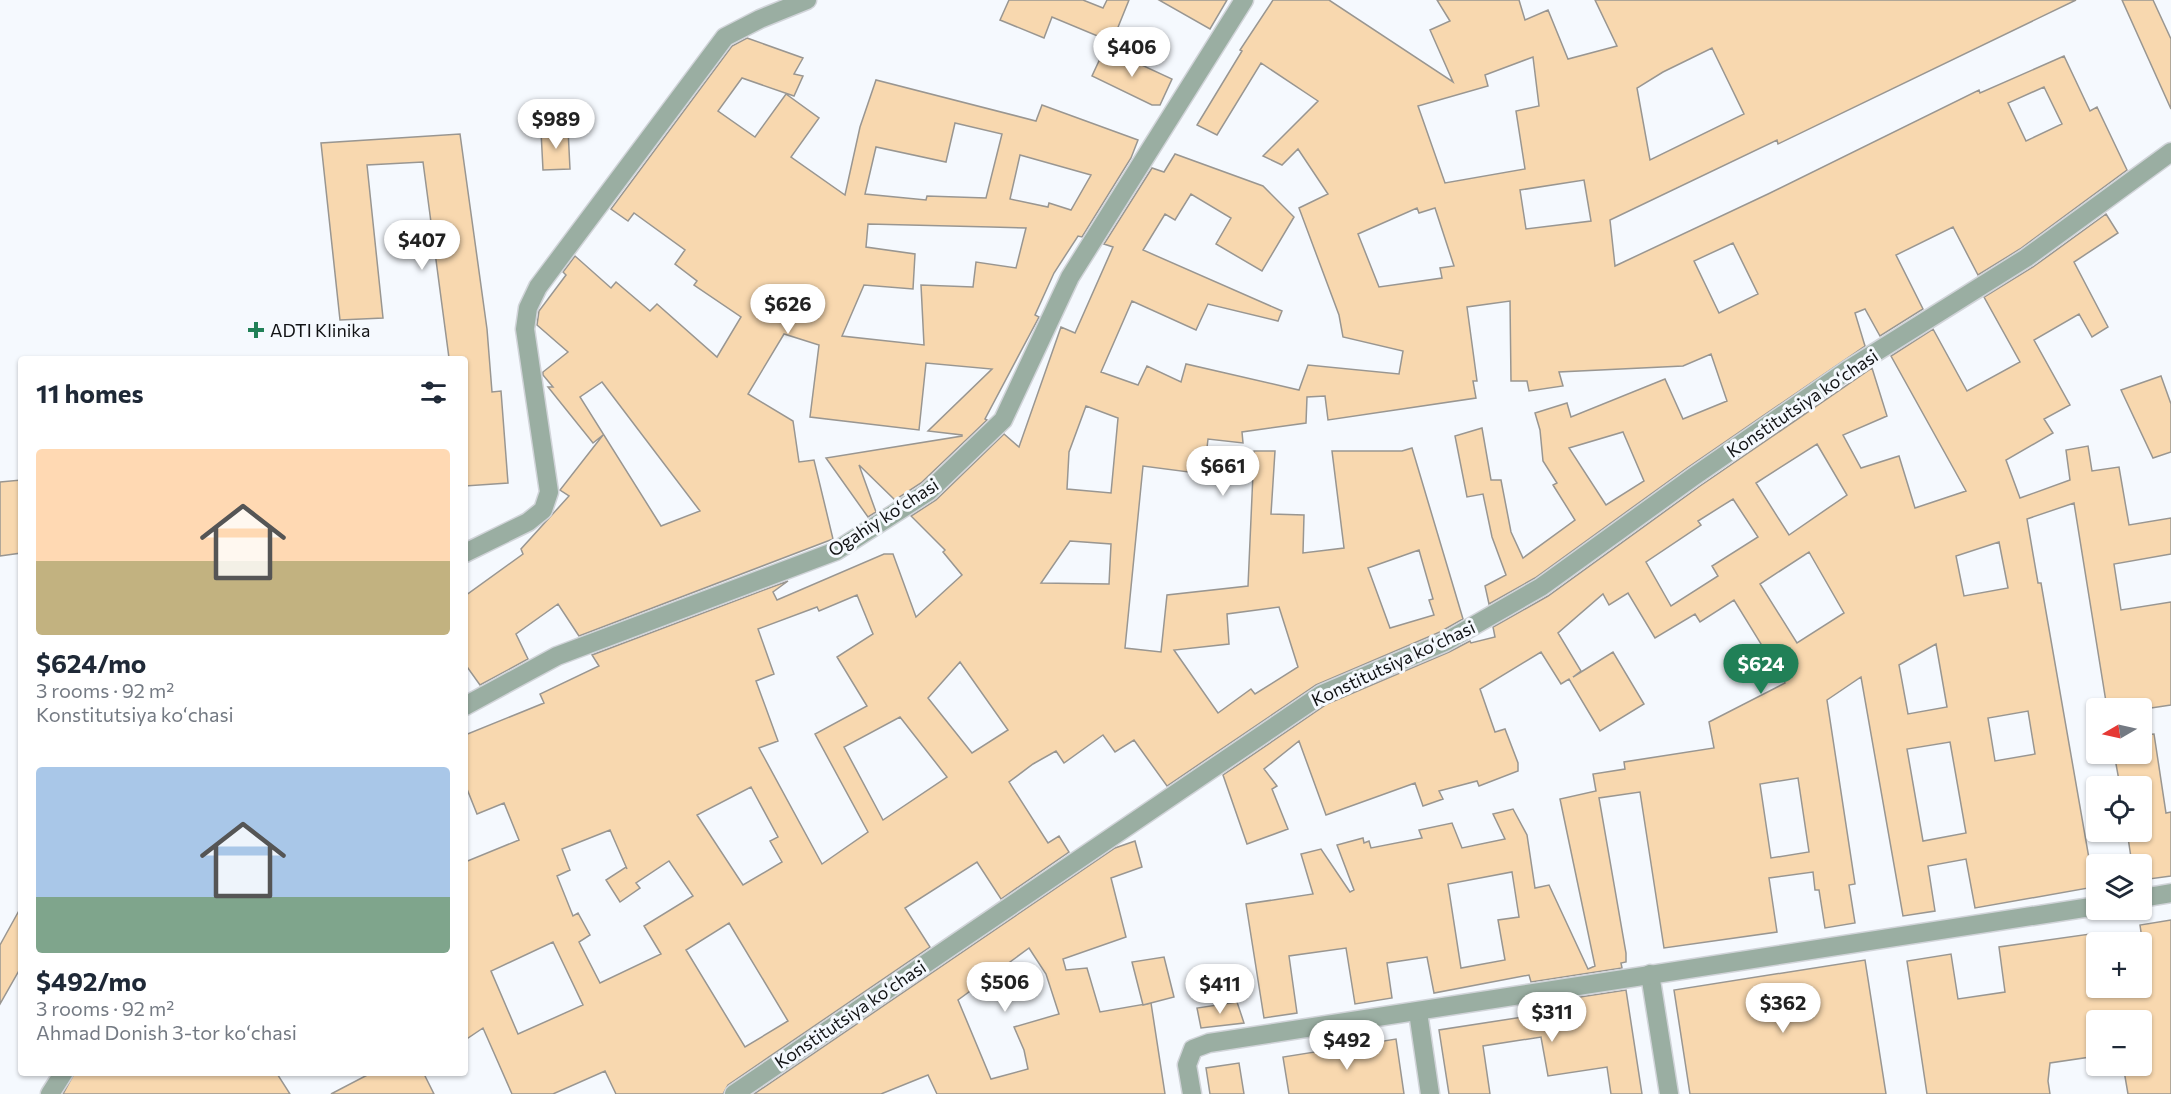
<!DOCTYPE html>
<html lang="en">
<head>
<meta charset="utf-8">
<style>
	:root { --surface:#fff; --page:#f2f2f3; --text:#1f2937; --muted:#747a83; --accent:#218057 }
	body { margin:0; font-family:Commissioner,sans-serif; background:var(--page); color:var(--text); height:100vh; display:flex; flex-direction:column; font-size:22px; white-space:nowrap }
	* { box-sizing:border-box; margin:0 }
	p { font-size:20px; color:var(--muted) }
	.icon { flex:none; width:33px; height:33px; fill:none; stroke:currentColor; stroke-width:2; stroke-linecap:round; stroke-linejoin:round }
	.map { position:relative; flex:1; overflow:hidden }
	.panel { position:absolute; left:18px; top:356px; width:450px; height:720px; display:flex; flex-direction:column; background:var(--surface); border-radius:6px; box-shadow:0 2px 4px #0004 }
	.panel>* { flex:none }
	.needle { width:39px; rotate:261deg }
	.fabs { position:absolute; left:2086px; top:698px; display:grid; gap:12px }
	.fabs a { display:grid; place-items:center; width:66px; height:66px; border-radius:6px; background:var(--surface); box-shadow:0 2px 4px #0004; font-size:30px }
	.price { position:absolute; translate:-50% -51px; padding:0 14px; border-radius:21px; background:#fff; color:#222; font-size:20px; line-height:39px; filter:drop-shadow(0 2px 3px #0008) }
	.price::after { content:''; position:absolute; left:50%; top:36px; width:18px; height:14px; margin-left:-9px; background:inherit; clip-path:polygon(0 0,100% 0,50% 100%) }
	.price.active { background:var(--accent); color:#fff }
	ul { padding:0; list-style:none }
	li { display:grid; align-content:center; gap:12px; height:318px; padding:0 18px }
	li span { display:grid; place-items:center; height:186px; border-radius:6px; color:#555 }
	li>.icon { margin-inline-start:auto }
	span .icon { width:108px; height:108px; fill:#fffc; stroke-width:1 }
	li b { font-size:26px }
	h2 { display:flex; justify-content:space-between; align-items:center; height:72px; padding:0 18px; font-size:26px }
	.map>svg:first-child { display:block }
</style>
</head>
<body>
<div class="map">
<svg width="2171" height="1094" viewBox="0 0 2171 1094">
	<rect width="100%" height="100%" fill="#f5f9fe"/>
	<g fill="#f8d8af" stroke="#999691" stroke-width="1.5" fill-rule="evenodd">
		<polygon points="1009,0 1083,0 1103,8 1107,0 1129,0 1112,42 1052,17 1044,38 1000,20"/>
		<polygon points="1159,0 1227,0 1210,29"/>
		<path d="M1273,0H1329L1453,82L1430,30L1450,21L1437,0H1519L1525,20L1548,10L1568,59L1617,46L1595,0H2076L1778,144L1777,140L1610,220L1615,266L1768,194L1979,90L1980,93L2064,56L2090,111L2097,107L2127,170L2020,249L1978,275L1953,227L1896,255L1923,309L1880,336L1865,309L1855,313L1865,346L1687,468L1535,578L1489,604L1485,586L1506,575L1492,537L1483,494L1467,497L1455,436L1482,428L1491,480H1501L1511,532L1523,558L1575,520L1553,485L1557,483L1543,461L1540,430L1535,413L1567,403L1571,417L1665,379L1683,419L1727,401L1711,354L1683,366L1559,372L1563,386L1529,391L1527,381H1511L1510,301L1467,307L1477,381H1473L1476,398L1328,420L1325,396L1307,397L1306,423L1242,432L1243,443L1208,439L1204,474L1143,466L1125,648L1161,652L1167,595L1248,586L1254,451H1275L1271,514L1304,515L1303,553L1344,548L1332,451H1402L1412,448L1463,619L1440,632L1316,685L1167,786L1134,740L1115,752L1103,735L1064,763L1056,751L1033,764L1009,782L1048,843L1059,836L1069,852L1001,899L977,862L905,908L930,947L728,1085L723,1094H616L605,1071L553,1094H512L483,1028L465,1040V862L519,840L504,803L477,814L465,784V735L544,703L540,694L599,666L592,655L788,581L773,592L777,600L884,554H893L916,617L962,575L943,552L945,550L911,516L936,500L1004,434L1019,447L1061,327L1075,333L1113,247L1104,244L1152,168L1164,172L1175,154L1263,186L1294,217L1262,271L1216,244L1231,218L1191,194L1175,220L1165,214L1143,250L1282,311L1278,321L1208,304L1196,330L1132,301L1101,372L1138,385L1147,366L1181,382L1186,364L1299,390L1308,365L1399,374L1403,351L1343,337L1339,315L1299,208L1328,194L1298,149L1282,165L1263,156L1318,101L1261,63L1217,135L1197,125L1242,51L1240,50ZM1712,48L1744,114L1650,160L1637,88L1663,72ZM1533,57L1539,106L1516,111L1525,169L1445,183L1418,106L1488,86L1485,75ZM2044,87L2062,124L2026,141L2008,103ZM1584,180L1591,221L1526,229L1520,190ZM1417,208L1419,213L1435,208L1454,266L1440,268L1442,278L1379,287L1358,234ZM1733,243L1758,294L1719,313L1694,261ZM1086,406L1118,418L1111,493L1067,489L1069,452ZM1623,432L1644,481L1606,505L1569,448ZM1070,541L1111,544L1109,584L1041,583ZM1419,550L1433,599L1429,600L1434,615L1390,628L1368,568ZM857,595L873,634L837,657L867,706L815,734L868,832L822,864L759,748L778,741L756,681L774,674L758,629L817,607L819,611ZM1279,607L1298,667L1255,694L1251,689L1218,713L1174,650L1229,644L1227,614ZM960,662L1008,730L972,753L928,698ZM900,717L947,777L883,820L844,747ZM751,787L778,837L770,841L782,862L743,885L697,815ZM610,830L627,869L626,867L606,880L620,902L640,888L636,883L669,861L693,896L644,926L661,954L600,983L579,942L590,935L578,913L573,916L557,876L570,870L562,849ZM729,923L788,1021L745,1047L686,950ZM553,942L583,1005L518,1034L491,971Z"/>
		<polygon points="2122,0 2153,0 2171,39 2171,109"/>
		<path d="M747,38L803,58L794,74L803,76L794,96L742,78L718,111L755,137L786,94L819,118L791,157L845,195L860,127L876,80L1036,121L1042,105L1138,140L1131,158L1082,237L1078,236L1054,273L1035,315L1039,317L985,419L987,420L921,483L895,500L859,465L876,512L868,517L826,458L962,436V435L928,431L992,369L926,363L919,430L810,417L819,345L784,334L748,394L793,421L799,462L814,460L833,539L579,636L558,604L516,634L528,659L480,685L465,664V596L523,554L521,549L569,496L560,490L603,435L593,443L548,387H553L543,375V372L568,352L537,325L539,311L566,275L563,272L575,256L611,288L616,282L650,311L657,304L717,357L741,317L694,285L697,281L675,264L685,250L634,213L628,221L611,209L732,46ZM955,123L1002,134L986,198L927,196L926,200L865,194L876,147L946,162ZM1020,155L1091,175L1071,210L1049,203L1048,207L1010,199ZM868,224L991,227L1026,228L1016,268L976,262L973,287L921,285L924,345L842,336L864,285L913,289L915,254L866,247ZM602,382L700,511L661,526L580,397Z"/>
		<polygon points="1105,48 1172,79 1160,105 1152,105 1092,76"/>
		<polygon points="568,129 570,169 543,170 541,131"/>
		<polygon points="460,134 487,329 492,392 501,391 508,483 465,486 465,358 449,358 423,162 367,165 383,318 340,320 321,143"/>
		<path d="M2106,214L2118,233L2074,262L2108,327L2092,337L2079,314L2034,340L2070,405L2044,419L2053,433L2006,460L2020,498L2070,480L2066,450L2088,446L2092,471L2119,467L2129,525L2171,518V554L2114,564L2121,610L2171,602V705L2151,708H2107L2074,503L2027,519L2038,583H2041L2094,887L1975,908L1966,859L1928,866L1935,911L1903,916L1861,677L1827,700L1855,884L1849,885L1855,923L1825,928L1819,890H1815L1813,872L1769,878L1777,932L1664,948L1640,792L1599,798L1626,953V962L1621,963L1622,968L1531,982L1529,975L1434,993L1427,957L1387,963L1392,998L1355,1004L1346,948L1289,956L1297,1013L1264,1018L1246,904L1313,894L1301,854L1321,849L1350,892L1354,890L1337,845L1363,838L1364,843L1369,841L1371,848L1422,838L1419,830L1452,823L1462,848L1505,839L1493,814L1513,809L1527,835L1535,888L1549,885L1588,969L1595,966L1560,799L1596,791L1593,774L1625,769L1624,762L1714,748L1709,722L1785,683L1734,600L1700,622L1695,614L1655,638L1628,593L1609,605L1603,594L1558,633L1581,671L1573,677L1613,652L1644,704L1600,731L1569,679L1561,684L1541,652L1480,689L1495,732L1505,729L1518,763V771L1479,786L1477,781L1439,791L1443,799L1423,806L1415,783L1326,815L1299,741L1264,769L1277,786L1272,789L1288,829L1247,844L1223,775L1327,704L1449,652L1470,641L1471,643L1495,637L1493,627L1548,596L1700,486L1872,368L1887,416L1843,435L1861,468L1899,456L1915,508L1966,491L1891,356L1933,329L1967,391L2020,362L1984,297L2033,267ZM1817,444L1847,495L1789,535L1756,483ZM1733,499L1758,537L1712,566L1718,576L1671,606L1646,562L1701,525L1698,521ZM1999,542L2008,588L1964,596L1956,556ZM1809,552L1844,613L1797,643L1760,584ZM1936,644L1947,707L1908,714L1899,665ZM2028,711L2035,754L1995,761L1988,718ZM1950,742L1966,833L1923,841L1907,749ZM1798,778L1809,852L1771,858L1760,784ZM1512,872L1519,917L1498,920L1505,960L1461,968L1448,884Z"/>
		<polygon points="2161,376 2171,404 2171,452 2153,458 2121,390"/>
		<polygon points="21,480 21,553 0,556 0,482"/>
		<polygon points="2154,734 2166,813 2171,812 2171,876 2142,880 2142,864 2132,864 2127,831 2142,831 2142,786 2120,786 2114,753 2142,753 2142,735"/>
		<path d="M1135,841L1142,867L1111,878L1126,937L1063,959L1066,970L1087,968L1100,1012L1151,1003L1165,1094H937L928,1075L881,1094H754L1115,848ZM1029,948L1046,974L1059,1014L1014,1027L1024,1050L1028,1069L991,1079L958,1000Z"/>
		<polygon points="21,907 21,967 0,1004 0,945"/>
		<polygon points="2171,920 2171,1094 2128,1094 2123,1065 2142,1065 2142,1020 2097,1020 2097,1056 2050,1063 2048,1081 2050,1094 1927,1094 1907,961 1951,954 1958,999 2005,992 1999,947 2097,933 2097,987 2149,987 2140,925"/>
		<polygon points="1164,957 1174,997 1143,1005 1132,962"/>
		<polygon points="1865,960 1886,1094 1690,1094 1674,990"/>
		<polygon points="1626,990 1642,1094 1611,1094 1607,1067 1548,1076 1541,1037 1483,1046 1490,1094 1449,1094 1439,1030 1536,1015 1534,1004"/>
		<polygon points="1237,1002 1244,1023 1201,1028 1197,1008"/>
		<polygon points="1396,1039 1404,1094 1289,1094 1283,1057"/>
		<polygon points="1239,1063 1244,1094 1210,1094 1206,1068"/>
		<polygon points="75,1072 276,1072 290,1094 63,1094"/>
		<polygon points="373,1072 423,1072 434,1094 331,1094"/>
	</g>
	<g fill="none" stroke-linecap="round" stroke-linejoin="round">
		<g stroke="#d1d4d9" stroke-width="21">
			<g id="minor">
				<polyline points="465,553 528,522 543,510 549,492 525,329 528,308 538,287 725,37 760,19 807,0"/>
				<polyline points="465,706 557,656 836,551 928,492 1003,420 1070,277 1244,0"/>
				<polyline points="2142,898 2171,893"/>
				<polyline points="1650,974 1669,1094"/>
				<polyline points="1418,1012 1430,1094"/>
				<polyline points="50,1094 64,1072"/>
				<polyline points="734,1094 1322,694 1445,642 1541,587 1693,477 1849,369 2026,258 2171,152"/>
				<polyline points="1192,1094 1187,1065 1193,1049 1209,1043 2097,906"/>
			</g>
		</g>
		<use href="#minor" stroke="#9aaea2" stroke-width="18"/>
	</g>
	<path fill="#218057" stroke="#f5f9fe" stroke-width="2" d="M253 321h6v6h6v6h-6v6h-6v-6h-6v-6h6z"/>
	<g text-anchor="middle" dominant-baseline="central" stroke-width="6" stroke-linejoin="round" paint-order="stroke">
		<g font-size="18" fill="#111214" stroke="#f5f9fe" text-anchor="start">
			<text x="270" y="330">ADTI Klinika</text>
		</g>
		<g font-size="18" fill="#111214" stroke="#f5f9fe">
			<text transform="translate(1802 403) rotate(-34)">Konstitutsiya koʻchasi</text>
			<text transform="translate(883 517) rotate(-33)">Ogahiy koʻchasi</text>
			<text transform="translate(1393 663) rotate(-25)">Konstitutsiya koʻchasi</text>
			<text transform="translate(850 1014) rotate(-34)">Konstitutsiya koʻchasi</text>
		</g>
	</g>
</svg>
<div class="fabs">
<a><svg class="needle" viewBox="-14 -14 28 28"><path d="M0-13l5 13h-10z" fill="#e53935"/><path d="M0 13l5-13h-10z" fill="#747a83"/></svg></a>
<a><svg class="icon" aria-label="locate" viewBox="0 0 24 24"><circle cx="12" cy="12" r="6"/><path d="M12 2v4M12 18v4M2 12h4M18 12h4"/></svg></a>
<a><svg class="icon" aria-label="layers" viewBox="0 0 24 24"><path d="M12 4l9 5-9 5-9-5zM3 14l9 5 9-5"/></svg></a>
<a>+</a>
<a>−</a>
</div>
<b class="price" style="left:1132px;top:78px">$406</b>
<b class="price" style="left:556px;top:150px">$989</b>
<b class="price" style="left:422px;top:271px">$407</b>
<b class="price" style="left:788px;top:335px">$626</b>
<b class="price" style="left:1223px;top:497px">$661</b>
<b class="price active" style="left:1761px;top:695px">$624</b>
<b class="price" style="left:1005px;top:1013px">$506</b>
<b class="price" style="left:1220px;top:1015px">$411</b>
<b class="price" style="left:1783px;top:1034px">$362</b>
<b class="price" style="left:1552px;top:1043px">$311</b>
<b class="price" style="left:1347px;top:1071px">$492</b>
<section class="panel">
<h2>11 homes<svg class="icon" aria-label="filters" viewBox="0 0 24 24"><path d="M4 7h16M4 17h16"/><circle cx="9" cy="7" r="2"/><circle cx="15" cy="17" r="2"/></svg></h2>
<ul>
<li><span style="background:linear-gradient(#ffd9b3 60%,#c2b280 0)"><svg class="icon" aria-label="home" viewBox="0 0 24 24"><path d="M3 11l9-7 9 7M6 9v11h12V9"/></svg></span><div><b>$624/mo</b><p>3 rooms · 92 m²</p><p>Konstitutsiya koʻchasi</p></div></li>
<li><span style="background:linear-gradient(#a9c7e8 70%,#7fa58c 0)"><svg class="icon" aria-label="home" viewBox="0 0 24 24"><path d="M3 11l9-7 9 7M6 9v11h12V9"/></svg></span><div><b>$492/mo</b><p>3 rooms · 92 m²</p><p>Ahmad Donish 3-tor koʻchasi</p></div></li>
</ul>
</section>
</div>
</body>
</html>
